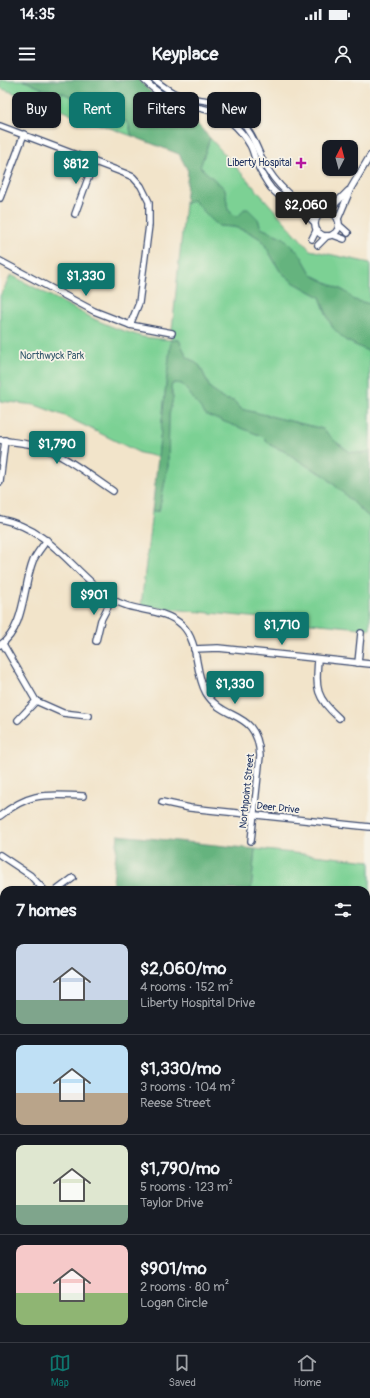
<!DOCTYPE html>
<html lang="en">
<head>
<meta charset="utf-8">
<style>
	:root { --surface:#171b24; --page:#242831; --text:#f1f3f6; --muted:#9ea1a6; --line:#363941; --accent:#0f766e }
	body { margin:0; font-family:Pangolin,sans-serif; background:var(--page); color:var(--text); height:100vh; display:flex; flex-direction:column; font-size:15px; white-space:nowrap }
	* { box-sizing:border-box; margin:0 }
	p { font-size:13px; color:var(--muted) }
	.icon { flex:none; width:22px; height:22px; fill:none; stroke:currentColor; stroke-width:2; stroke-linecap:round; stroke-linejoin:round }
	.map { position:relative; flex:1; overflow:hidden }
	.panel { position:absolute; left:0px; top:806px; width:370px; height:456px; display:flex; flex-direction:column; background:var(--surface); border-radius:12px 12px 0 0; box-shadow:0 1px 3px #0004 }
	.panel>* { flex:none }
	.guide { position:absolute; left:12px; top:12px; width:346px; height:36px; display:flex; gap:8px }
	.needle { width:26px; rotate:6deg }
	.tools { position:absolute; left:322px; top:60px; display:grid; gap:8px }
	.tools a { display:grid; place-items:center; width:36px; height:36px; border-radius:8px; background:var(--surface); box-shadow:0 1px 3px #0004; font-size:20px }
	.price { position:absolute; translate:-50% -34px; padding:0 9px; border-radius:4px; background:var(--accent); color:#fff; font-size:13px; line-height:26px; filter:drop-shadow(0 1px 2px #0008) }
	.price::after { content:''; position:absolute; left:50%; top:24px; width:12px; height:9px; margin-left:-6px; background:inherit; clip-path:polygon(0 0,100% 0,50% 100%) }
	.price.active { background:#222; color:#fff }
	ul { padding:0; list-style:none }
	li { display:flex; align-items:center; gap:12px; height:100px; padding:0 16px }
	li+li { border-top:1px solid var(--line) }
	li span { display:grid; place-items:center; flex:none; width:112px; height:80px; border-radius:8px; color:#555 }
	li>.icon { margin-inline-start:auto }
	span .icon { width:48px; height:48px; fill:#fffc; stroke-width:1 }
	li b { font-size:17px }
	h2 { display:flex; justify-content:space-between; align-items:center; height:48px; padding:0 16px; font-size:17px }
	.chip { padding:0 14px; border-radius:8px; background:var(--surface); box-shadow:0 1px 3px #0004; font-size:14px; line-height:36px }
	.chip.active { background:var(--accent); color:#fff }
	.status { display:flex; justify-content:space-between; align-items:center; height:28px; padding:0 20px; background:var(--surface); direction:ltr }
	.status svg { height:11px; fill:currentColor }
	header { display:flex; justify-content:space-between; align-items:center; height:52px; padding:0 16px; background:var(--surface); font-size:18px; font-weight:800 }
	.tab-bar { display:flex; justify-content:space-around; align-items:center; height:56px; border-top:1px solid var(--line); background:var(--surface); font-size:11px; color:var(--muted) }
	.tab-bar a { display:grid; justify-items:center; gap:2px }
	.tab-bar .active { color:var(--accent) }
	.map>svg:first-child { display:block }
</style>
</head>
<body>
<div class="status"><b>14:35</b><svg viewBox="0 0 49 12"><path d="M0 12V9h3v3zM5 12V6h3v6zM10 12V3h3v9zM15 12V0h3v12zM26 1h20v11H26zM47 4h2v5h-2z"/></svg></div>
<header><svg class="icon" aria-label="menu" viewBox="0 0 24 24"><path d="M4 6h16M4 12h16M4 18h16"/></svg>Keyplace<svg class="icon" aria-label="person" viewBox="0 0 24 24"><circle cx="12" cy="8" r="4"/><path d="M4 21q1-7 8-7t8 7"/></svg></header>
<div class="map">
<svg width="370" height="1262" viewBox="0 0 370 1262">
	<rect width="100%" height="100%" fill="#f7f3e8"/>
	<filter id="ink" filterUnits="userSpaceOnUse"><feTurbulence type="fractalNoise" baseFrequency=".025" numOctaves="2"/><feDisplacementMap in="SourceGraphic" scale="8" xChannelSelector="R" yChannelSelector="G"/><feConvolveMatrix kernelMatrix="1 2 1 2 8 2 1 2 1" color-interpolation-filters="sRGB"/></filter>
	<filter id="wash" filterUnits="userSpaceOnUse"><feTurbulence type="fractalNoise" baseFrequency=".012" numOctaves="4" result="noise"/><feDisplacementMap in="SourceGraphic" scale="16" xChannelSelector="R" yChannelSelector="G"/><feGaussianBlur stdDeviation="0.9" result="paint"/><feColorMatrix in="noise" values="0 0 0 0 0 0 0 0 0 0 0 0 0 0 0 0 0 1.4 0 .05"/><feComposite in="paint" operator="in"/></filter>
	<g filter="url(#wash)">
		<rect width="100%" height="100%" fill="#f2e4ca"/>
		<g fill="#7cd194" stroke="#4c8079">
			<polygon points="0,0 23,0 43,9 63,13 128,42 132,56 0,8"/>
			<polygon points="210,58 310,170 370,183 370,224 354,220 346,212 312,195 300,174 284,158 261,148 258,139 239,136 235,136 228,130 225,109 200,87"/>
			<polygon points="193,120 219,146 234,147 251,153 262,160 280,191 293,202 320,217 328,238 333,248 345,260 370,272 370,371 364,373 350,372 336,362 323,349 241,329 234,321 223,319 210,308 200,286 187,277 179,260 171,260 158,377 140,373 65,336 35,325 0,321 0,216 11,195 96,240 118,249 143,257 171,260 185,124"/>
			<polygon points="176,303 182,304 248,350 262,356 272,366 284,371 309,387 324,395 370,438 370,549 141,526 152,431 159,431 168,386 169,335 173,318 171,308 172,304"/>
			<polygon points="255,769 370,781 370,915 366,914 366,810 251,810"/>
			<polygon points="366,1020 370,1020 370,1157 366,1156"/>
		</g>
		<g fill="#65b37e" stroke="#40716e">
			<path d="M23,0H139C159,22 165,25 195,31V42L210,58L200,87L225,109L228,130L235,136H239L244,129H248L258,139L261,148L284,158L300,174L312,195L346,212L354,220L370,224V272L345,260L333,248L328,238L320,217L293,202L280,191L262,160L251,153L234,147L219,146L214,142L193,120L185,124L188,91L179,74L132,56L128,42L63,13L43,9Z"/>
			<polygon points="171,260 179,260 187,277 200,286 210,308 223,319 234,321 241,329 323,349 336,362 350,372 364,373 370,371 370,438 324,395 309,387 284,371 272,366 262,356 206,335 182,304 176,303 172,304 171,308 173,318 169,335 168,386 159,431 152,431"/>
			<polygon points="118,755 255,769 251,810 112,810"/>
			<polygon points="366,914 370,915 370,1020 366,1020"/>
			<polygon points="366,1156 370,1157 370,1242 366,1224"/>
		</g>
		<polygon fill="#4faacd" stroke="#356c96" points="366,927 370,928 370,954 366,963"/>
	</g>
	<g filter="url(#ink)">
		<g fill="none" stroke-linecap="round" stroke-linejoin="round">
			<g stroke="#3b4a6e" stroke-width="8">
				<g id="minor">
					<path d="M144,0C153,9 164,17 176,22C197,30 211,26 230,41C238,48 245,56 250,65C253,70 254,76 256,82C260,91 265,100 271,108C283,122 302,129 314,142"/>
					<path d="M155,0C162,6 169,11 178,15C187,19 198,19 208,21C219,24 231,31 239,39C251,51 256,66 263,81C275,104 296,125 321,133"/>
					<polyline points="0,46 124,93 133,97 141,106 149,122 149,145 139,223 130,245"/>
					<polyline points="0,118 24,54"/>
					<circle cx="327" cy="144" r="12"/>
					<polyline points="327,132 348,111"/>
					<polyline points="75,134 94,82"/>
					<polyline points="338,139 351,108 370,76"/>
					<polyline points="339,145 348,153"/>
					<polyline points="333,155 344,159"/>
					<polyline points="312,159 316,151"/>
					<polyline points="318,165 327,156"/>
					<polyline points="0,181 94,231 130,245 172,253"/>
					<path d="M0,360C12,362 25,363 37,366C65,375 89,395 113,411"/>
					<polyline points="0,402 5,360"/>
					<path d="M0,439C53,450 71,491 112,519C133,533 163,527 182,545C200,563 194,592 206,613C224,643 257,628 260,676L251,761"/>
					<polyline points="96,561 101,540 112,519"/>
					<polyline points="3,564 36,621 63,633 89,636"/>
					<path d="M0,565C25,549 23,506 33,481C36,474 42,467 47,460"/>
					<polyline points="194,569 218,568 370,584"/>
					<path d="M318,579C316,608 315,617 339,638"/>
					<polyline points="358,583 361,553"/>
					<polyline points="18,640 36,621"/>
					<polyline points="162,722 190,728 370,747"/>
					<path d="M0,736C31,711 46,715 83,716"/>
					<polyline points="0,775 30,795 44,810"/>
					<polyline points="57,810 73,798"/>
					<polyline points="0,951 4,954"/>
					<polyline points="0,1003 4,999"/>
					<polyline points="0,1122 4,1124"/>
					<polyline points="0,1199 4,1189"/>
					<polyline points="0,1255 4,1256"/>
					<polyline points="9,1258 18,1262"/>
					<polyline points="190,1258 192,1262"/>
					<polyline points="274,1262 274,1258"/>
					<polyline points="314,1262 314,1258"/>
				</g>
			</g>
			<use href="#minor" stroke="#fff" stroke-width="5.5"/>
		</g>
	</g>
	<path fill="#b5179e" stroke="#f7f3e8" stroke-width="1.5" d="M299 77h4v4h4v4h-4v4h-4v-4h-4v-4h4z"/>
	<g text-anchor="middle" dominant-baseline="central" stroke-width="3.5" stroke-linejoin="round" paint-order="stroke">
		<g font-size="10" fill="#1b2f5e" stroke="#f7f3e8" text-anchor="end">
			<text x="292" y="83">Liberty Hospital</text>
		</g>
		<g font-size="10" fill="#33586c" stroke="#f7f3e8">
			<text x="52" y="276">Northwyck Park</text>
		</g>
		<g font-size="10" fill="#1b2f5e" stroke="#f7f3e8">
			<text transform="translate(247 711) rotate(-84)">Northpoint Street</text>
			<text transform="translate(278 728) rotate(6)">Deer Drive</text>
		</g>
	</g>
</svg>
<div class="tools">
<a><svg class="needle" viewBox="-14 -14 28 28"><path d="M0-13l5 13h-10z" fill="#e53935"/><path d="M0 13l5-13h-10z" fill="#9ea1a6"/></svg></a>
</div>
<b class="price" style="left:76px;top:105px">$812</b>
<b class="price active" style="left:306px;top:146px">$2,060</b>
<b class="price" style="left:86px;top:217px">$1,330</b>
<b class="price" style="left:57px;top:385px">$1,790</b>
<b class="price" style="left:94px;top:536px">$901</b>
<b class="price" style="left:282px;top:566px">$1,710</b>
<b class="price" style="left:235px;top:625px">$1,330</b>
<div class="guide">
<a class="chip">Buy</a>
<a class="chip active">Rent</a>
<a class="chip">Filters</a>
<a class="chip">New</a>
</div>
<section class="panel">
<h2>7 homes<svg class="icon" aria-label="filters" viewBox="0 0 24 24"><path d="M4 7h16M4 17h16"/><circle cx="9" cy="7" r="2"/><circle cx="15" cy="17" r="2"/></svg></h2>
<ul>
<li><span style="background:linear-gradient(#c9d6e8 70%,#7fa58c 0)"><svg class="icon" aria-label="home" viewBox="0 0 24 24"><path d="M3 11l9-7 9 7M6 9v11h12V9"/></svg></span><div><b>$2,060/mo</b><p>4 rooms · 152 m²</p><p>Liberty Hospital Drive</p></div></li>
<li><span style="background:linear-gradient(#bfe0f5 60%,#b9a48a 0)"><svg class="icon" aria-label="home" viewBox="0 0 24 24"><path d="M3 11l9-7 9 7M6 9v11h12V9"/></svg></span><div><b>$1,330/mo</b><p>3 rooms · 104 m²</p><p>Reese Street</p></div></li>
<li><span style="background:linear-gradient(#dfe7d0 75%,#7fa58c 0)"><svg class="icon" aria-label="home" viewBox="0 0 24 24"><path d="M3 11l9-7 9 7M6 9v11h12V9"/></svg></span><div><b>$1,790/mo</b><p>5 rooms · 123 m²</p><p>Taylor Drive</p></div></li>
<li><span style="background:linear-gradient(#f6c9c9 60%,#8fb573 0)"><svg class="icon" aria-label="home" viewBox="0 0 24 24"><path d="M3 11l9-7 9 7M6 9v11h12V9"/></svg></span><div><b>$901/mo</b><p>2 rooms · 80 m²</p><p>Logan Circle</p></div></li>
</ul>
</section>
</div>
<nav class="tab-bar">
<a class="active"><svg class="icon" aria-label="map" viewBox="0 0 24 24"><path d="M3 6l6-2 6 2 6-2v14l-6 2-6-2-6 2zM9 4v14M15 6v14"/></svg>Map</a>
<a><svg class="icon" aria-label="saved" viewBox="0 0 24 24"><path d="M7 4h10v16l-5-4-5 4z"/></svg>Saved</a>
<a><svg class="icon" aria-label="home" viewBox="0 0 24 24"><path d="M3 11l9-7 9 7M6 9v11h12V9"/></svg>Home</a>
</nav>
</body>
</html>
